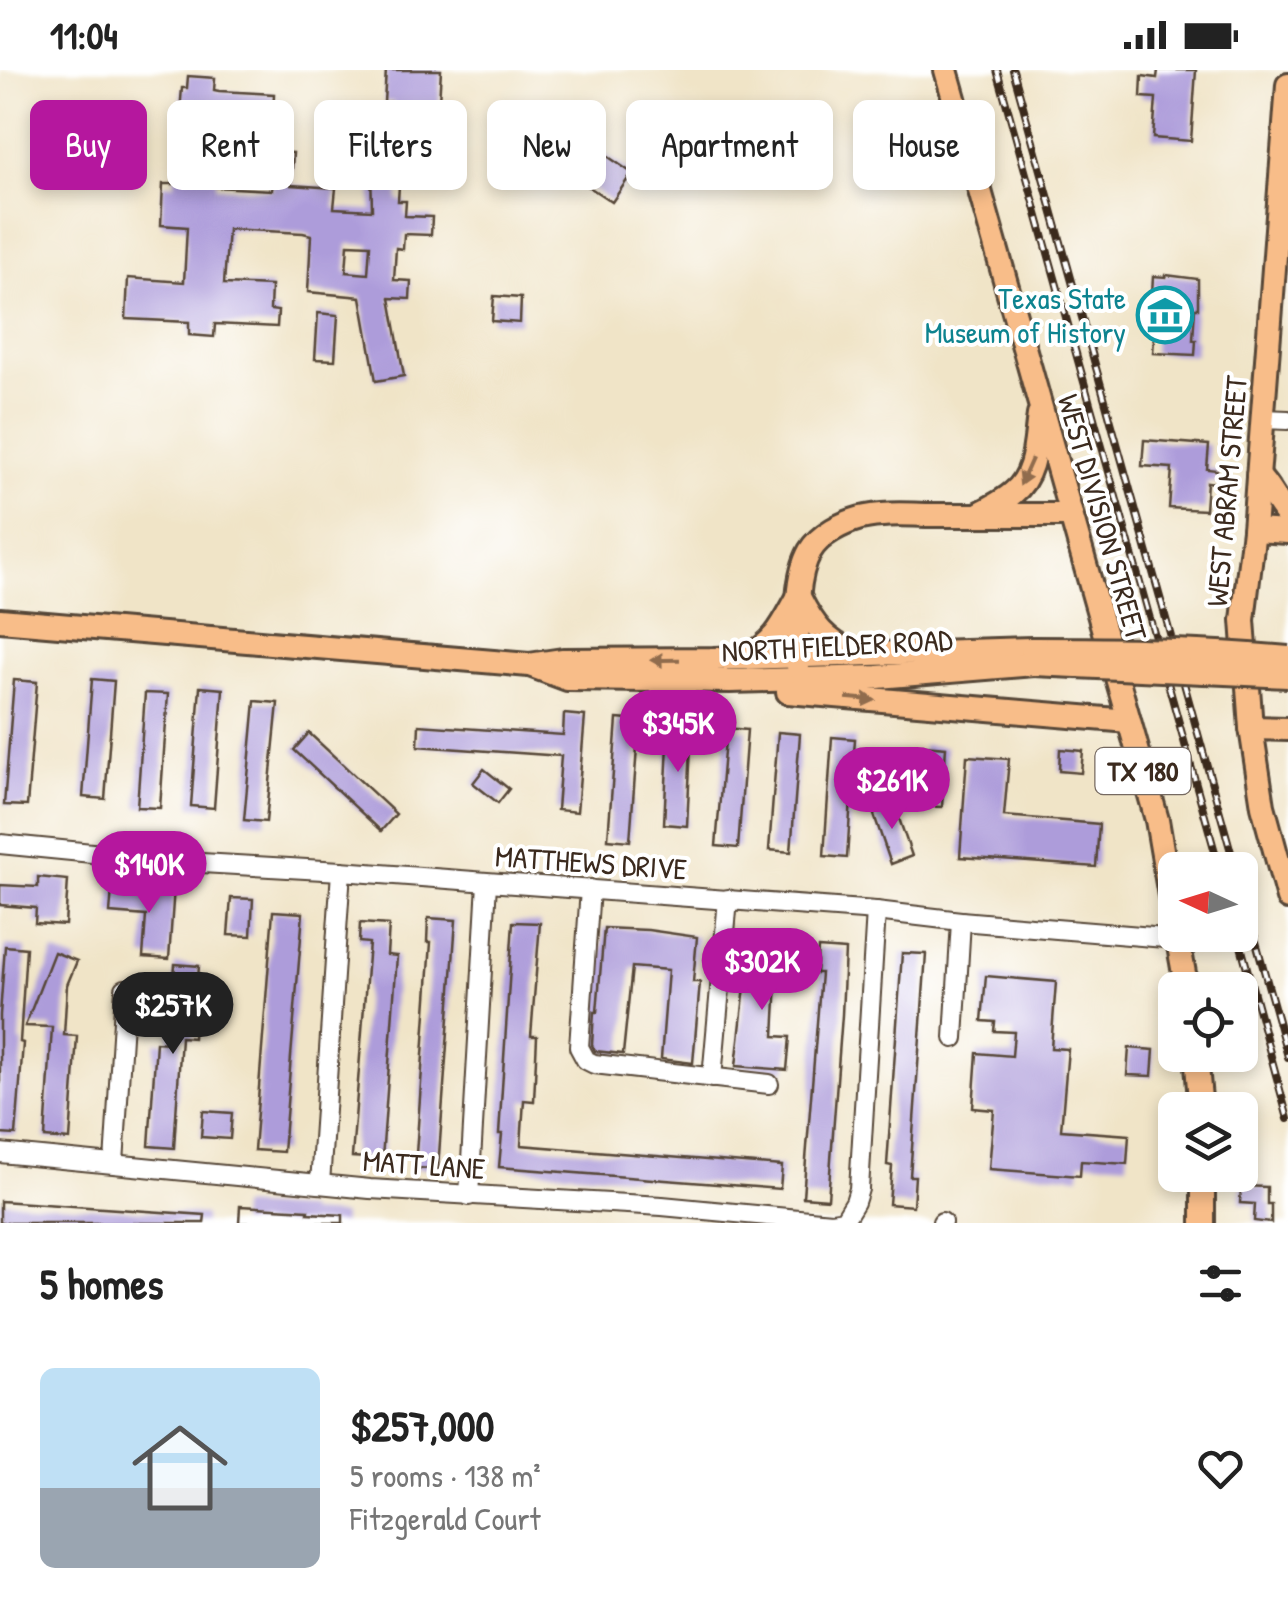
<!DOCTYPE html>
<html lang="en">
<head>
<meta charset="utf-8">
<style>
	:root { --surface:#fff; --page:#f2f2f2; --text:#222; --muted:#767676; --line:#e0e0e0; --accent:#b5179e }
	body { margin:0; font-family:"Patrick Hand",sans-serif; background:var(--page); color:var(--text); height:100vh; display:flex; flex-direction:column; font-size:38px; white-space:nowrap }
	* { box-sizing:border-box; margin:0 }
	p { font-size:32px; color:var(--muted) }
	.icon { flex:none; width:55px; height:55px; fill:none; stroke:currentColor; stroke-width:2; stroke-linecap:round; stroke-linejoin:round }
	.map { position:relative; height:1153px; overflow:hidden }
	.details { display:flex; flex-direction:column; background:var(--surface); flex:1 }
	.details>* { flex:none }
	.top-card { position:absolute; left:30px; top:30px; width:1230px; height:90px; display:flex; gap:20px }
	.needle { width:65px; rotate:274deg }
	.buttons { position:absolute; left:1158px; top:782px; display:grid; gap:20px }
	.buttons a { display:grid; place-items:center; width:100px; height:100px; border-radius:15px; background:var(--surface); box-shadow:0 5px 15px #0003; font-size:50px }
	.price { position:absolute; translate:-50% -85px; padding:0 22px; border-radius:35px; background:var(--accent); color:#fff; font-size:32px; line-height:65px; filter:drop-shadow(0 2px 5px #0008) }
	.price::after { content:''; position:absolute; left:50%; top:60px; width:30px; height:22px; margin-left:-15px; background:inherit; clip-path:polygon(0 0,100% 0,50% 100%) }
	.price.current { background:#222; color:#fff }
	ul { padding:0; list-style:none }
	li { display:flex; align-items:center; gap:30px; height:250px; padding:0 40px }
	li+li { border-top:2px solid var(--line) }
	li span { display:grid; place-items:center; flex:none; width:280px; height:200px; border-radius:15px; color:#555 }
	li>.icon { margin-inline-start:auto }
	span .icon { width:120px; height:120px; fill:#fffc; stroke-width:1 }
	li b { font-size:42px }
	h2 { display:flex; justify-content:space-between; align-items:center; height:120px; padding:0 40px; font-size:42px }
	.pill { padding:0 35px; border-radius:15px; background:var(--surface); box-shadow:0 5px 15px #0003; font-size:35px; line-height:90px }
	.pill.current { background:var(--accent); color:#fff }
	.status { display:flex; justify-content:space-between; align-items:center; height:70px; padding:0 50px; background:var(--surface); direction:ltr }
	.status svg { height:28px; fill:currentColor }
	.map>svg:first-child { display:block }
</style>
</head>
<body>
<div class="status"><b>11:04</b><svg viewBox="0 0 49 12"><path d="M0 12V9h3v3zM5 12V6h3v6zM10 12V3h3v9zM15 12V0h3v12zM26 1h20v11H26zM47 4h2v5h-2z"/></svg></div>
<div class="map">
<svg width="1288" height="1153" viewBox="0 0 1288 1153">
	<rect width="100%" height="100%" fill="#fff"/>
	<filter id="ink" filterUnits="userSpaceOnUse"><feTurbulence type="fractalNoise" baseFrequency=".01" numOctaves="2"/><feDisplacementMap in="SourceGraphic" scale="20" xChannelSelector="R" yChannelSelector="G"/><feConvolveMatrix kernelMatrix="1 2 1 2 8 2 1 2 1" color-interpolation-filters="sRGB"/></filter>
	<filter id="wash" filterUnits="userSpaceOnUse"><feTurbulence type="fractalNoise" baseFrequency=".0048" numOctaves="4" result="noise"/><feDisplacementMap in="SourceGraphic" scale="40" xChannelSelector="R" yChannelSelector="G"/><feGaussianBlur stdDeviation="2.25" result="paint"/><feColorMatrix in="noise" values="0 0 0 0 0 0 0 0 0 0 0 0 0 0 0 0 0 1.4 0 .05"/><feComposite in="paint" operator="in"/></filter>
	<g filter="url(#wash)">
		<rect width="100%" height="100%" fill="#f0e4c7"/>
		<g id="blocks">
			<g fill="#ad9cda" fill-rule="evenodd">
				<path d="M386,0H441L438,47L459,48V65L434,63V71L419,70L417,100H400L398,131H406L405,146L432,147L431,165L404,164L403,179L396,178L394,210L411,211L410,229L390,228L404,306L376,311L361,227L308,222L311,165L303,163L228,159L224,214L271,216L270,240L278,241L277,257L215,254L214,267L189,265V252L126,249L128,208L184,212L187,157L161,155L163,114H174L182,18H187L188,6L215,8L214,20L219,21L274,24L272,65L219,62L216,117L272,120L275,82L293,83L291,115L336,118L334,138L372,140L371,98L356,97L357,78L390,79L393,32H384ZM348,174L370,175L368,204L346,202Z"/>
				<polygon points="1158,0 1196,0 1191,71 1153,68 1156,28 1141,27 1142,6 1157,8"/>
				<polygon points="597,79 632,103 612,132 577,109"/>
				<polygon points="1166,205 1198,209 1198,238 1195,238 1193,270 1196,270 1195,285 1153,283 1155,257 1151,257 1151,253 1140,252 1140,242 1151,243 1153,206 1166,207"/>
				<polygon points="494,226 521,228 520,253 492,251"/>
				<polygon points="318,243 338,245 335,290 315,289"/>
				<polygon points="1144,370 1209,375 1207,399 1217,400 1216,413 1207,412 1205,440 1169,438 1172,398 1142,396"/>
				<polygon points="92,609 114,611 105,729 83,727"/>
				<polygon points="14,610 37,612 27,736 4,735"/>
				<polygon points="200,617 223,619 214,738 191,736"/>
				<polygon points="145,623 168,624 160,738 137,737"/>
				<polygon points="255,631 278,633 266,752 244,750"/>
				<polygon points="564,644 585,646 577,742 557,740 561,686 418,676 419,655 563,665"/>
				<polygon points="617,649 639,651 630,771 608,769"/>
				<polygon points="669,654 692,655 687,756 664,754"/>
				<polygon points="726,658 747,660 738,778 716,776"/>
				<polygon points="778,662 800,664 791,782 769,780"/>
				<polygon points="309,663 396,744 381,761 294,680"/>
				<polygon points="832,667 855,669 847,788 824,786"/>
				<polygon points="923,675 946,677 942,737 919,736"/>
				<polygon points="1060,679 1083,681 1081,703 1059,701"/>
				<polygon points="967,686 1009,689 1004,746 1099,754 1096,797 960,787"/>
				<polygon points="484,699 509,719 498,733 473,713"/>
				<polygon points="893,731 912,786 891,794 872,739"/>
				<polygon points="38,807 68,810 65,855 35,853 36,838 0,835 0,815 38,817"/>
				<polygon points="148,815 174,817 169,889 143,887 146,846 110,843 112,819 148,822"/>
				<polygon points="231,828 253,829 251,866 228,865"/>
				<polygon points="273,841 303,843 283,1082 254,1080"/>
				<polygon points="428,848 456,850 438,1099 415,1098 431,872 427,872"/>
				<polygon points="513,852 540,853 531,966 537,966 534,1031 524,1030 521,1075 782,1096 780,1119 499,1097 502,1064 499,1064"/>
				<polygon points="360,853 389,855 387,885 397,886 382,1089 352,1087 369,873 359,872"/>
				<polygon points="604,858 648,860 697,867 693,912 700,912 693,993 661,989 668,900 632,897 623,984 595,981 592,975 594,942 597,942"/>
				<polygon points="750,872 779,874 774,966 790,967 787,1000 736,996"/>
				<polygon points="5,876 26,878 20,972 23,973 16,1065 0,1064 0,945"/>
				<polygon points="818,878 845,880 842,945 828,1129 803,1127 821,903 816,903"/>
				<polygon points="54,882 77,891 67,915 64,965 77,966 70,1070 45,1068 52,957 25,956"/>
				<polygon points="902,883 926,884 910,1106 915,1106 913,1136 889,1134 892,1096 887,1095"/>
				<polygon points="175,894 199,896 193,968 181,967 174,1078 149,1076 156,972 169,973"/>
				<polygon points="986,906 1056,912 1051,978 1068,979 1061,1060 1129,1065 1127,1094 1081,1091 1080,1106 989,1099 994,1040 973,1038 977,983 1012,986 1014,962 994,961 995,952 982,951"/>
				<polygon points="1129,978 1154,980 1152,1006 1127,1005"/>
				<polygon points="203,1041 232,1043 230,1069 201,1067"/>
				<polygon points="1241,1116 1267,1117 1267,1134 1271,1134 1271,1153 1254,1151 1255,1134 1240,1133"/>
				<polygon points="0,1131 205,1145 204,1153 0,1153"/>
				<polygon points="240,1136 308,1140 308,1143 343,1145 343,1153 239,1153"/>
			</g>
		</g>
	</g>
	<g filter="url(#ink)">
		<use href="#blocks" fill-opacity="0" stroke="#564637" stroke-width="2.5"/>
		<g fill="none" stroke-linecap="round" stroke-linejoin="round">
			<g stroke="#564637" stroke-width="22">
				<g id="minor">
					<polyline points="1263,349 1288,350"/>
					<polyline points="0,774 184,792 341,801 876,841 961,851 1177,869"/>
					<polyline points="590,819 579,977 586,990 594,994 769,1014"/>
					<polyline points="954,968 961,851"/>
					<polyline points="712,1008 728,829"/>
					<polyline points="0,1083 370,1119 662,1136 831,1152 844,1150 855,1132 859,1119 876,841"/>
					<polyline points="114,1093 125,919"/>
					<polyline points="320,1114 341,801"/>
					<polyline points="469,1126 487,813"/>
					<polyline points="942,1153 942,1152"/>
				</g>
			</g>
			<g stroke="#564637" stroke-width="28">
				<g id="major">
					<polyline points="946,0 1157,750 1175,855"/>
					<polyline points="1288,15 1254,460 1243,550 1251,658 1263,736 1288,828"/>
					<path d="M1258,406C1270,418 1276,434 1288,447"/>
					<path d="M977,445C989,438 1003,432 1013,423C1036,405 1035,372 1039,345"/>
					<polyline points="1254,460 1288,462"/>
					<path d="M800,529C813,555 826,571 853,583"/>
					<polyline points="0,550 529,595 563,590 713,589 1032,579"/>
					<path d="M748,586C775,573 783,554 797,529"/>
					<polyline points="532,596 567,609 730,611 878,607 1034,594"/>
					<path d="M798,596C798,563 793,511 810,481C820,464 843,453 861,448C886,442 914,445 939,445C983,445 1027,445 1071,445"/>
					<polyline points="788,622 1129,651"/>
					<polyline points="1251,658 1288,659"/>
					<polyline points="1177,865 1187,920"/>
					<polyline points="1196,985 1201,1040"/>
					<polyline points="1203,1153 1203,1105"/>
				</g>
			</g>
			<use href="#minor" stroke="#fff" stroke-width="18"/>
			<use href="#major" stroke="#f8bd89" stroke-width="22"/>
			<g stroke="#3b2a1e" stroke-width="8">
				<g id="rail">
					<polyline points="997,0 1220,800"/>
					<polyline points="1013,0 1236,800"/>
					<polyline points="1240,814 1288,987"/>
					<polyline points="1238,865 1288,1049"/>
				</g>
			</g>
			<use href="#rail" stroke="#fff" stroke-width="4" stroke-dasharray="11" stroke-linecap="butt"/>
			<g stroke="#564637" stroke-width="28" stroke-linecap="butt">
				<g id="major-bridge">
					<path d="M1032,579C1118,579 1203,580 1288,588"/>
					<polyline points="1034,594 1288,606"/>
				</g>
			</g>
			<use href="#major-bridge" stroke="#f8bd89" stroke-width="22"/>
		</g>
		<defs><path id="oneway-solid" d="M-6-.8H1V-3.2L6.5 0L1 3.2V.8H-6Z" transform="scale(2.5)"/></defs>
		<g fill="#906c4e">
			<use href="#oneway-solid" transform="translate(1026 402) rotate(114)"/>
			<use href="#oneway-solid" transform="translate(665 590) rotate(179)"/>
			<use href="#oneway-solid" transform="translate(861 629) rotate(5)"/>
		</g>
	</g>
	<defs>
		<g id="museum-ring" transform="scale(2.875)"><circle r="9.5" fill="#fff" stroke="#0f9aa8" stroke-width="1.5"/><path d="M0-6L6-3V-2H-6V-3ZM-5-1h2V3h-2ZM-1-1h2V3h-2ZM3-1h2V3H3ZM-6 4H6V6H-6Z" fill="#0f9aa8"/></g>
	</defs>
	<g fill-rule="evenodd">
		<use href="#museum-ring" x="1165" y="245"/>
	</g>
	<g text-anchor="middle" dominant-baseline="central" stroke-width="8" stroke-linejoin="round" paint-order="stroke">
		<rect fill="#fff" stroke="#766a62" stroke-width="2.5" x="1095.5" y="678" width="95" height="46" rx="8"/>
		<g font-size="28" font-weight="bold" fill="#3b2a1e">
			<text x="1143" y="701">TX 180</text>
		</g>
		<g font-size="30" fill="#0d838f" stroke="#fff" text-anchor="end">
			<text x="1126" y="228">Texas State<tspan x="1126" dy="34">Museum of History</tspan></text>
		</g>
		<g font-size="30" fill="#3b2a1e" stroke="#fff">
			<text transform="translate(1226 421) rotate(-85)">WEST ABRAM STREET</text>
			<text transform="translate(1103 447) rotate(74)">WEST DIVISION STREET</text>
			<text transform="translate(837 575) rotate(-3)">NORTH FIELDER ROAD</text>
			<text transform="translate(591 792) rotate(4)">MATTHEWS DRIVE</text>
			<text transform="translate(424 1094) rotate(4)">MATT LANE</text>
		</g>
	</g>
</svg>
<div class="buttons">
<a><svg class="needle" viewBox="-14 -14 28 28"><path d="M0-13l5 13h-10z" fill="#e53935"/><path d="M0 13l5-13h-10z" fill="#767676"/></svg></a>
<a><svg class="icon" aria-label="locate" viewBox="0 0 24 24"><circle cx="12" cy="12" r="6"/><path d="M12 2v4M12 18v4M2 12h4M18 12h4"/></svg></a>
<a><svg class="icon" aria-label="layers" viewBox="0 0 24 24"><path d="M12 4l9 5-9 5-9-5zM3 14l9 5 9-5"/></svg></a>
</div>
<b class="price" style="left:678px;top:705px">$345K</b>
<b class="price" style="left:892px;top:762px">$261K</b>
<b class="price" style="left:149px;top:846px">$140K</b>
<b class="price" style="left:762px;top:943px">$302K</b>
<b class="price current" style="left:173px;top:987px">$257K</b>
<div class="top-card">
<a class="pill current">Buy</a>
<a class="pill">Rent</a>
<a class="pill">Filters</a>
<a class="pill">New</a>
<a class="pill">Apartment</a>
<a class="pill">House</a>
</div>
</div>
<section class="details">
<h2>5 homes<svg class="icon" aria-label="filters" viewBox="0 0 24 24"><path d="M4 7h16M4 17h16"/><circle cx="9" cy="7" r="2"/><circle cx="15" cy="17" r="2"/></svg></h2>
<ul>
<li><span style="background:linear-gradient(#bfe0f5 60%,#9aa5b1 0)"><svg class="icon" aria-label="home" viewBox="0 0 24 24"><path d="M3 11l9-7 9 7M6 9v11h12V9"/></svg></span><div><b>$257,000</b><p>5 rooms · 138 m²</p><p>Fitzgerald Court</p></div><svg class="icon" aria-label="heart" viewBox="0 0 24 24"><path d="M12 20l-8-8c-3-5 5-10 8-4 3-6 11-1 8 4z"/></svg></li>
</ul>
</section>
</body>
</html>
